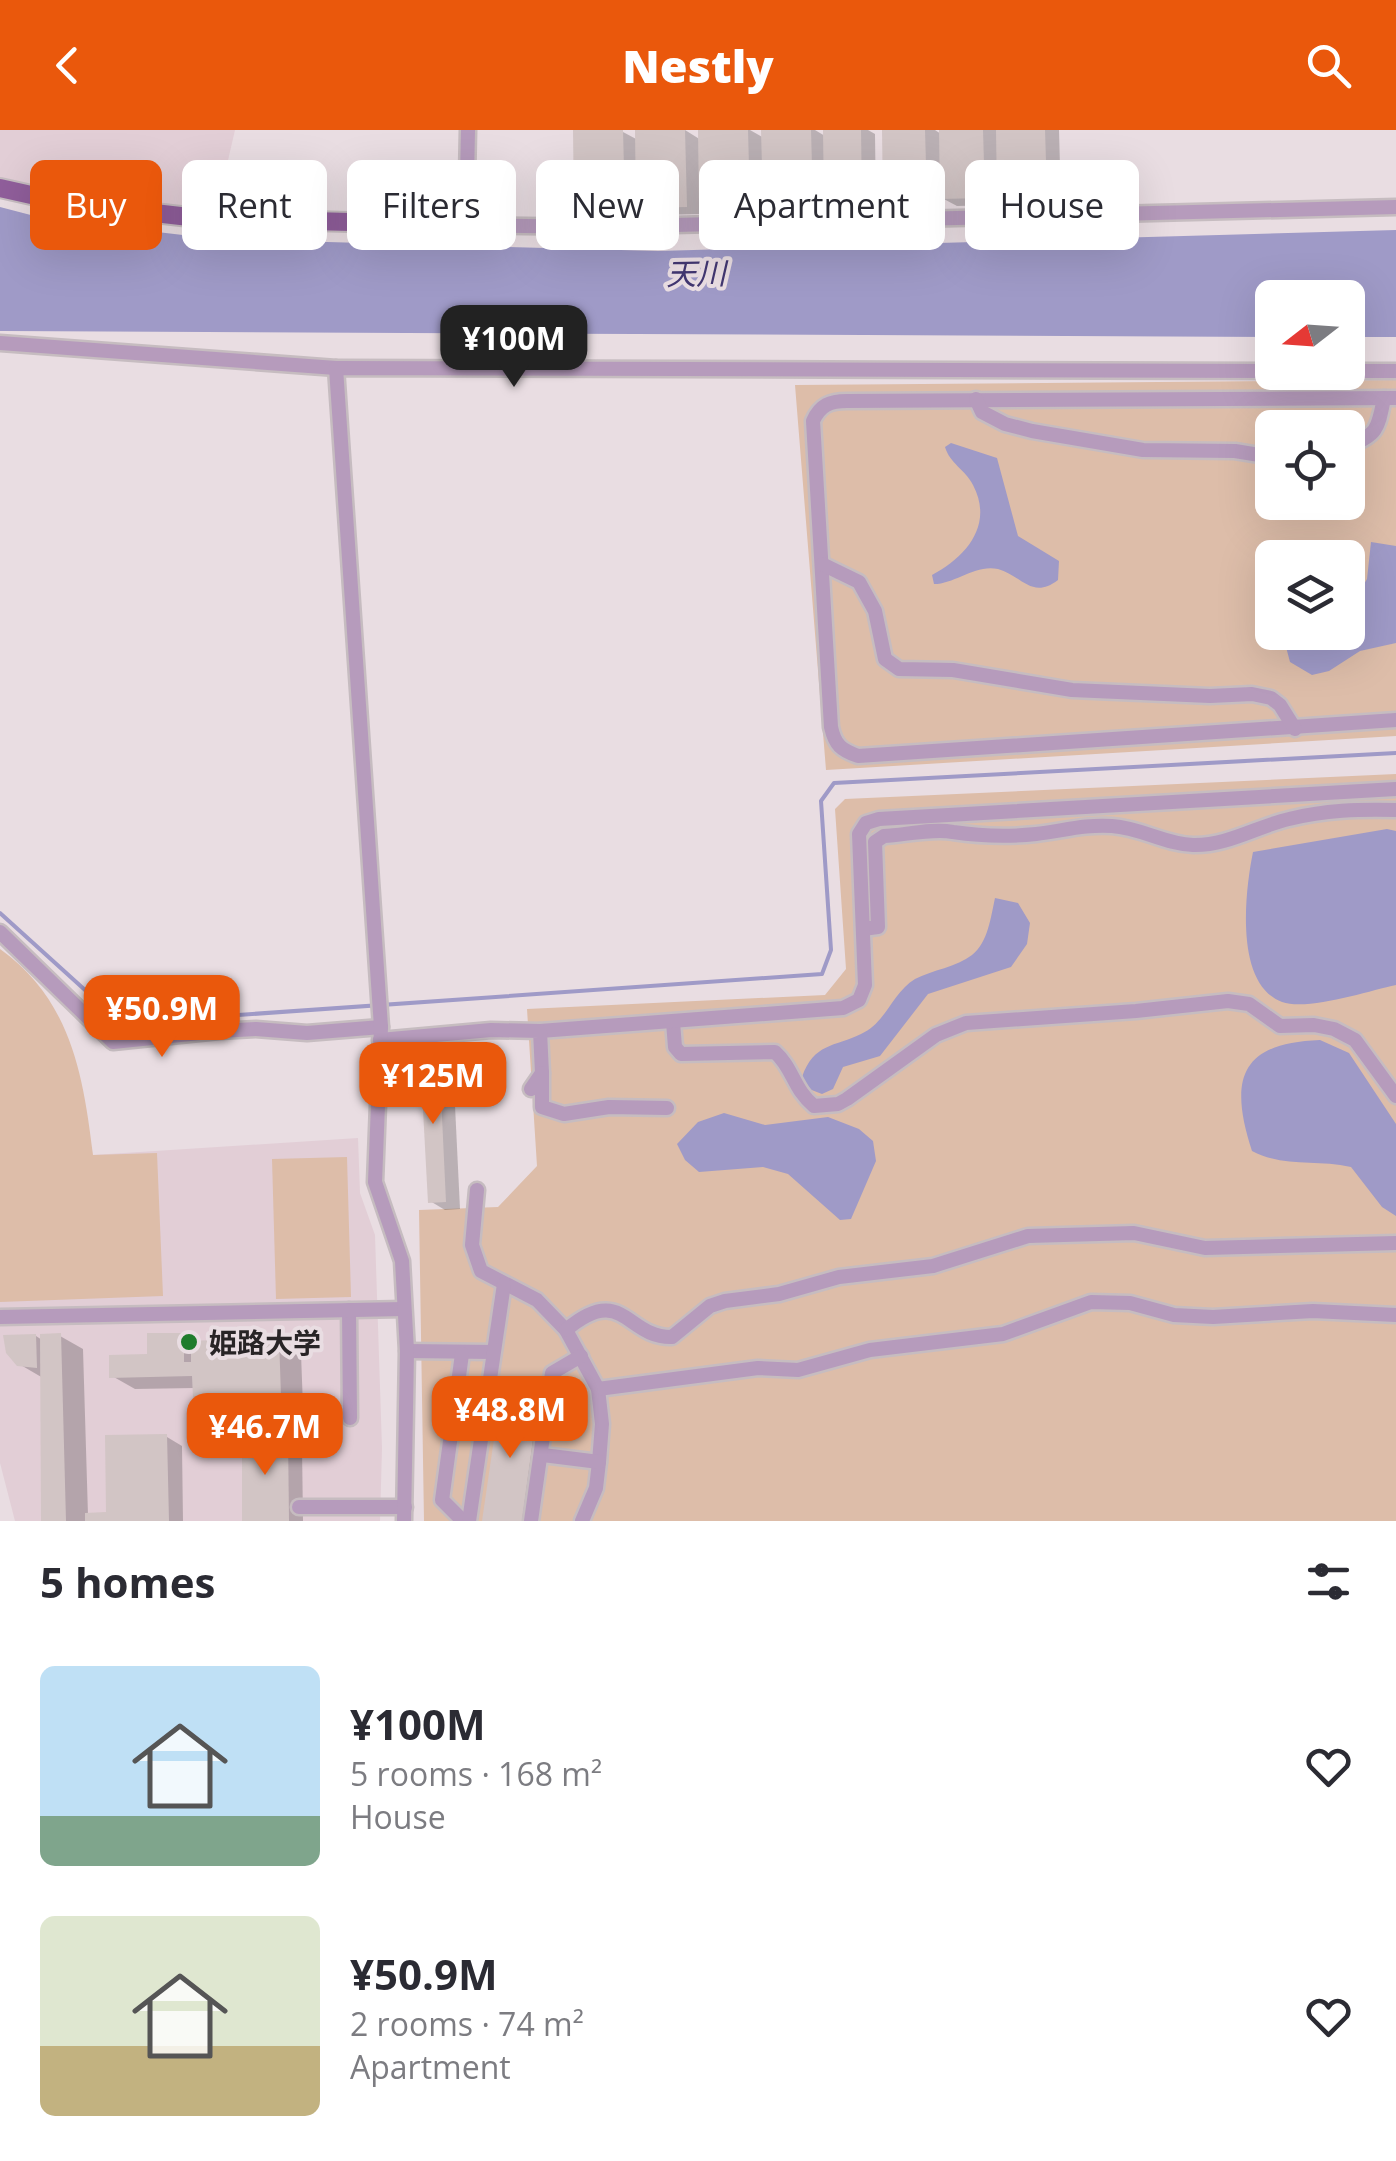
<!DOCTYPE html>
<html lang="en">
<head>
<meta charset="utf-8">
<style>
	:root { --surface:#fff; --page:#f2f2f3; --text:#2b2b33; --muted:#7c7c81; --accent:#ea580c }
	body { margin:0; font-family:"Open Sans","Noto Sans JP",sans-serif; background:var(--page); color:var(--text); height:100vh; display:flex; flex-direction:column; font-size:38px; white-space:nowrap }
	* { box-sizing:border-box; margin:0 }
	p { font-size:32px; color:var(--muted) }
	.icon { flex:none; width:55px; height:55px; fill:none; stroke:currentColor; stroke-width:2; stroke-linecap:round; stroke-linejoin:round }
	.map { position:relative; height:1391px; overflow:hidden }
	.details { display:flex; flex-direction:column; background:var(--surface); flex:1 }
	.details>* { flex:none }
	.guide { position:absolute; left:30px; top:30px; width:1338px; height:90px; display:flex; gap:20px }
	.needle { width:65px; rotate:253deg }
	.tools { position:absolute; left:1255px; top:150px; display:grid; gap:20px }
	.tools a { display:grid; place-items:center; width:110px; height:110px; border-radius:15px; background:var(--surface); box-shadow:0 10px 40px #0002; font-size:50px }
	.price { position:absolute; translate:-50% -85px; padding:0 22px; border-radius:20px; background:var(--accent); color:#fff; font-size:32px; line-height:65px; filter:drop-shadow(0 2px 5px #0008) }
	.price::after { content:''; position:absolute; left:50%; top:60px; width:30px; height:22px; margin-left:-15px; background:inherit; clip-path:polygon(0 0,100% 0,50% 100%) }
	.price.active { background:#222; color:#fff }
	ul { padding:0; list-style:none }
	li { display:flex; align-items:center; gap:30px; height:250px; padding:0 40px }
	li span { display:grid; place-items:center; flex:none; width:280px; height:200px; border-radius:15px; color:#555 }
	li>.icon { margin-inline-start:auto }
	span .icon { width:120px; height:120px; fill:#fffc; stroke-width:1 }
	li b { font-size:42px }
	h2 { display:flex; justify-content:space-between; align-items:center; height:120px; padding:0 40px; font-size:42px }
	.tag { padding:0 35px; border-radius:15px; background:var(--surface); box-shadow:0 10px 40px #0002; font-size:35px; line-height:90px }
	.tag.active { background:var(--accent); color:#fff }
	header { display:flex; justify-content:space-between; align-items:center; height:130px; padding:0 40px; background:var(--accent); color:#fff; font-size:45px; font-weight:800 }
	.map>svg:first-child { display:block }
</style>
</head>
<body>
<header><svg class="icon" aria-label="back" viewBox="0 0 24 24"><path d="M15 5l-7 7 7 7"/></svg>Nestly<svg class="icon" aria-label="search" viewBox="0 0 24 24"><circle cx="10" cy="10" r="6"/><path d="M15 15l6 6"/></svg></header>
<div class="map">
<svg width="1396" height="1391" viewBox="0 0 1396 1391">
	<rect width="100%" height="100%" fill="#e9dde2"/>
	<g fill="#e2ced6">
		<polygon points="0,0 235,0 217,78 172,78 77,65 0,48"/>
		<polygon points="358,1008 360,1063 375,1105 382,1318 380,1391 15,1391 0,1333 0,1031"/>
	</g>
	<g fill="#ddbda9" fill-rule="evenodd">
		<path d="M1396,250V606L826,640L795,255ZM1272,298H1348V372H1272ZM1272,428H1348V502H1272Z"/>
		<polygon points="1396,644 1396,1391 424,1391 419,1080 498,1077 537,1036 527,879 825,865 846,839 835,679 845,669"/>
		<path d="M0,819C71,870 83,944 93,1025L157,1023L163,1166L0,1172Z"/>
		<polygon points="347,1027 351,1167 276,1169 272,1029"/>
	</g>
	<g fill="#9f9ac7">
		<polygon points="0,77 46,89 217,109 658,121 1396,100 1396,207 1348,207 1348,168 1272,168 1272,207 4,201 0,201"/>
		<path d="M951,313L997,328L1018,406L1059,431L1058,450C1032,470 1022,446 998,439C975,434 955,454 934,454L932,445C966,427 994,395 973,355C965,339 950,334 945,317Z"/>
		<polygon points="1371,412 1396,416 1396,513 1360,521 1329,541 1312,545 1290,532 1286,517 1294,505 1301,503 1348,502 1348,481 1367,449"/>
		<path d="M1387,699L1396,701V855C1368,861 1308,881 1282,872C1234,854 1245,761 1253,722Z"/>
		<path d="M995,768L1018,773L1030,793L1027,814L1011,837L928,864L880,926L843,937L833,959L822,964L809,959L802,947C814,913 834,917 861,904C886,893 892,863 915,849C932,840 957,837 972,825C988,813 991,786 995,768Z"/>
		<path d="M1320,910L1349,923L1396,994V1086L1382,1077L1351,1037C1315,1029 1285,1038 1252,1021C1229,950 1239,913 1320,910Z"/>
		<polygon points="724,983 765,995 828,987 859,999 873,1011 876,1031 851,1089 840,1090 788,1044 763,1037 699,1042 685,1030 677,1014 698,992"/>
	</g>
	<g fill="#0003">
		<polygon points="685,0 701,10 701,0 750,0 764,8 764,0 815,0 825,6 825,0 868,0 875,4 876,79 842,79 826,70 827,80 780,81 764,72 764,81 717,82 701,73 701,84 654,85 639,76 639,86 592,87 577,78 623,2 638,10"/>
		<polygon points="884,0 935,0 941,4 941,0 1059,0 1061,72 1014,72 999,64 999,75 957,76 940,67 941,77 901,77 886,69"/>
		<polygon points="438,925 453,934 460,1079 445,1080 430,1071"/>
		<polygon points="183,1205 196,1213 278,1210 301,1223 303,1277 218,1281 195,1268 195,1258 135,1259 112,1246"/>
		<polygon points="36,1206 42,1210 60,1206 83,1219 88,1385 109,1385 167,1307 182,1316 183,1391 44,1391 43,1248 19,1234"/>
		<polygon points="538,1276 552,1284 537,1391 485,1391"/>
		<polygon points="288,1307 302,1316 303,1391 245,1391"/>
	</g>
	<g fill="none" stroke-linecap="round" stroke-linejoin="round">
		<polyline stroke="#9f9ac7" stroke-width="4" points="0,783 85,860 104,883 124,893 822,844 831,820 821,671 834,653 1396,623"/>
	</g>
	<g fill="#d2c5c5">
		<polygon points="573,0 623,0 625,78 574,79"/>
		<polygon points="635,0 685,0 687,77 636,78"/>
		<polygon points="698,0 748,0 750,74 699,75"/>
		<polygon points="761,0 811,0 813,73 763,74"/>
		<polygon points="823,0 861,0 862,71 824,72"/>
		<polygon points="882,0 925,0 927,70 883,70"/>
		<polygon points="939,0 983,0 985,68 940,69"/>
		<polygon points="996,0 1045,0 1047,64 997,65"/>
		<polygon points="439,923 446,1072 428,1073 420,924"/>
		<polygon points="61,1203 66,1391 41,1391 40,1204"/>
		<polygon points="147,1203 184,1203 184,1232 191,1232 191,1211 279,1207 281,1266 193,1269 192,1246 109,1248 109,1225 147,1224"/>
		<polygon points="36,1204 37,1238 17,1236 6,1223 3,1205"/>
		<polygon points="500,1268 538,1273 522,1391 482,1391"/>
		<polygon points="167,1304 169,1391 85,1391 85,1383 106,1382 105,1305"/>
		<polygon points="242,1305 288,1305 289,1391 242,1391"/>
	</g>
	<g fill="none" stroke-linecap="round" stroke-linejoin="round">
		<g stroke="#c6bcc0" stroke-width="19">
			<g id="minor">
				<polyline points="468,0 466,95 595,97 1396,77"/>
				<polyline points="0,213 336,238"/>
				<polyline points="1348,241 1396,241"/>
				<path d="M1396,268L847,271C830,271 820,275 813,291L831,597C835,615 841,620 858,626L1396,590"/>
				<polyline points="976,269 982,282 1005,294 1032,301 1143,320 1235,321 1272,327"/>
				<path d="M1348,316C1378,305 1378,298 1384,268"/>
				<polyline points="822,434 859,452 875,481 885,529 899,539 953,540 1072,560 1210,566 1252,564 1271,568 1280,575 1295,599"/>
				<path d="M863,799L878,797L875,712L884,706C905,705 932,698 953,702C980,706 1008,707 1036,704C1062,701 1086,694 1112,696C1142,698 1164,714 1193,715C1227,716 1258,696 1289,689C1325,680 1359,679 1396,680"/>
				<polyline points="0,802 113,912 219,901 256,899 307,903 381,897"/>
				<path d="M673,892L675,917L681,924L775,922C793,938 794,960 814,976L838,974L847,969L936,905L966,893L1136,881L1228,871L1249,874L1280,896L1314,895L1334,899L1355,910L1396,966"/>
				<polyline points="540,901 843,878 859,870 865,855 859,704 866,693 879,689 1396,659"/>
				<polyline points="380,910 491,900 540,901 542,943 531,959"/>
				<polyline points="542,943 542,977 564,984 609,977 667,978"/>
				<polyline points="477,1060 472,1115 481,1141 537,1170 566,1200 598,1259 602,1294 599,1332 596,1358 582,1391"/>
				<polyline points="349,1180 350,1288"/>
				<polyline points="0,1187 404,1179"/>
				<path d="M566,1200C623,1152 626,1208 672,1207L710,1176L725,1171L779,1164L839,1147L933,1136L1028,1106L1134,1103L1205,1118L1396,1113"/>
				<polyline points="407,1221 493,1222"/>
				<polyline points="462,1224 442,1370 463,1391"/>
				<polyline points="457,1258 490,1261"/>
				<polyline points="598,1259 758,1238 798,1240 870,1220 1003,1204 1091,1172 1130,1173 1174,1185 1213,1187 1313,1181 1396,1185"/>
				<polyline points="543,1325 599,1332"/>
				<polyline points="299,1377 405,1377"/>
				<polyline points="404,1391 407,1221 402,1131 375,1052 381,897 336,238 1272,241"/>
				<polyline points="469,1391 504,1154"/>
				<polyline points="531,1391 552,1243 581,1226"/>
			</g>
		</g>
		<g stroke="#c6bcc0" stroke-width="22">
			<polyline id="major" points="0,58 67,73 198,88 466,95"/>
		</g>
		<use href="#minor" stroke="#b69bbc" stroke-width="14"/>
		<use href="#major" stroke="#905e9b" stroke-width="18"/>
	</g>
	<circle fill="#1f7c2c" stroke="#e9dde2" stroke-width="4" cx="189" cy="1212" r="10"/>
	<g text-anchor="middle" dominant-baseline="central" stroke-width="8" stroke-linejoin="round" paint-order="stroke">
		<g font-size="28" font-weight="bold" fill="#282426" stroke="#e9dde2" text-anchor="start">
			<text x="209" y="1212">姫路大学</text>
		</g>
		<g font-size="30" font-style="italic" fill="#423771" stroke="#e9dde2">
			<text transform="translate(696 143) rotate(-1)">天川</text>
		</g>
	</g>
</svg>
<div class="tools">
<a><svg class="needle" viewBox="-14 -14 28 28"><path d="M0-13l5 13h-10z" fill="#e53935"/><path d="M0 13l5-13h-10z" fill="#7c7c81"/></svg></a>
<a><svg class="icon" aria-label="locate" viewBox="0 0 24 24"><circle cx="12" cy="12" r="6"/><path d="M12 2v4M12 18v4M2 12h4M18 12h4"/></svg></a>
<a><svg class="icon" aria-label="layers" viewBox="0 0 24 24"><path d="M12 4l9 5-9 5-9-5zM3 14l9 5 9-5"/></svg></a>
</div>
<b class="price active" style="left:514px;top:260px">¥100M</b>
<b class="price" style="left:162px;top:930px">¥50.9M</b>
<b class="price" style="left:433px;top:997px">¥125M</b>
<b class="price" style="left:510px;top:1331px">¥48.8M</b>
<b class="price" style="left:265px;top:1348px">¥46.7M</b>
<div class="guide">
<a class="tag active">Buy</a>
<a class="tag">Rent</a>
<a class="tag">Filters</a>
<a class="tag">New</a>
<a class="tag">Apartment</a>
<a class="tag">House</a>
</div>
</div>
<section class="details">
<h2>5 homes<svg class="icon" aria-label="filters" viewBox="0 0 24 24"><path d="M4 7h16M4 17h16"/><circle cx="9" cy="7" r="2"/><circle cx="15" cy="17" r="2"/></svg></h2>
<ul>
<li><span style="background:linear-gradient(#bfe0f5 75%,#7fa58c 0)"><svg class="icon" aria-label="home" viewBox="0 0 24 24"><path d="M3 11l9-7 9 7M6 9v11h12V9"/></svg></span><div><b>¥100M</b><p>5 rooms · 168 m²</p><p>House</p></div><svg class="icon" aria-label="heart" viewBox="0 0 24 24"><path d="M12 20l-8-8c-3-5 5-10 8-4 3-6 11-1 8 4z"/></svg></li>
<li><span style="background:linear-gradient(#dfe7d0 65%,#c2b280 0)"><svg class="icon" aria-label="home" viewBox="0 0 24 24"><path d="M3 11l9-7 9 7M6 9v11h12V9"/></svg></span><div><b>¥50.9M</b><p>2 rooms · 74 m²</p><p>Apartment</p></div><svg class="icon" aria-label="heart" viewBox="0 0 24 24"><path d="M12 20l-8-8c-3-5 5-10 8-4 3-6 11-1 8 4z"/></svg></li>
</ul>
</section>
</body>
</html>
